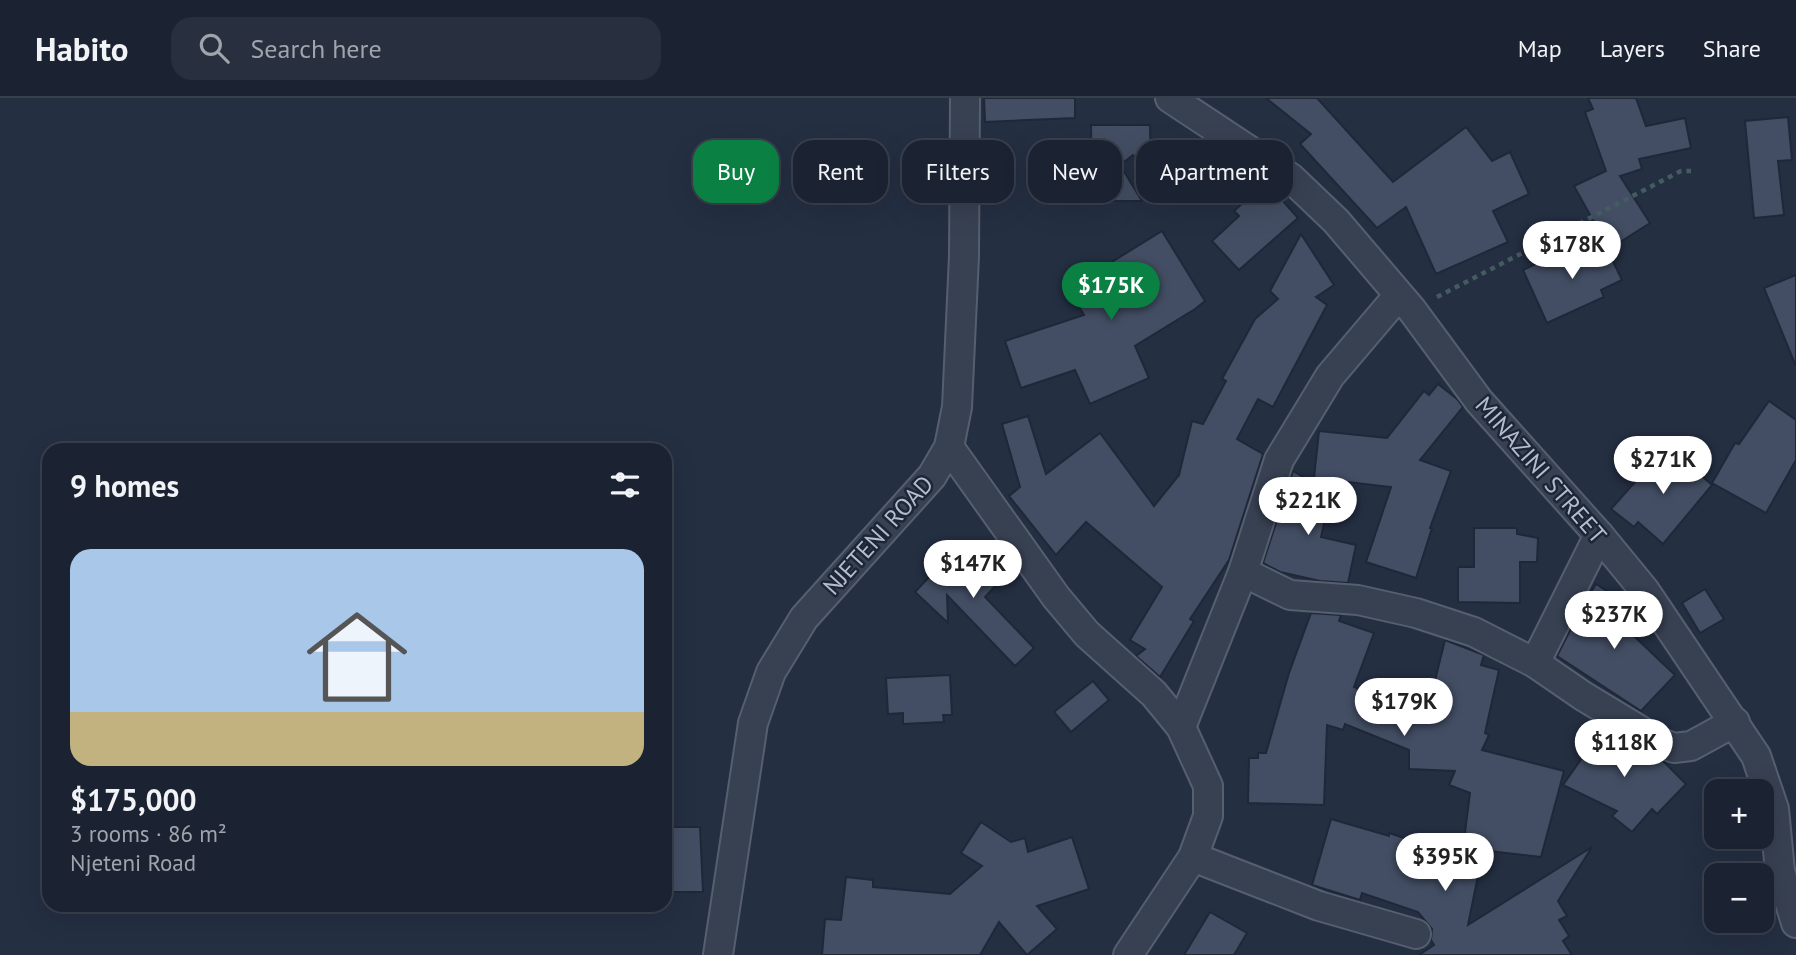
<!DOCTYPE html>
<html lang="en">
<head>
<meta charset="utf-8">
<style>
	:root { --surface:#1b2332; --page:#282f3e; --text:#f1f3f6; --muted:#a0a4ac; --line:#39404d; --accent:#0b8043 }
	body { margin:0; font-family:"PT Sans",sans-serif; background:var(--page); color:var(--text); height:100vh; display:flex; flex-direction:column; font-size:26px; white-space:nowrap }
	* { box-sizing:border-box; margin:0 }
	p { font-size:23px; color:var(--muted) }
	.icon { flex:none; width:38px; height:38px; fill:none; stroke:currentColor; stroke-width:2; stroke-linecap:round; stroke-linejoin:round }
	.map { position:relative; flex:1; overflow:hidden }
	.panel { position:absolute; left:42px; top:345px; width:630px; height:469px; display:flex; flex-direction:column; background:var(--surface); border-radius:21px; box-shadow:0 7px 28px #0002,0 0 0 2px var(--line) }
	.panel>* { flex:none }
	.banner { position:absolute; left:693px; top:42px; width:665px; height:63px; display:flex; gap:14px }
	.buttons { position:absolute; left:1704px; top:681px; display:grid; gap:14px }
	.buttons a { display:grid; place-items:center; width:70px; height:70px; border-radius:14px; background:var(--surface); box-shadow:0 7px 28px #0002,0 0 0 2px var(--line); font-size:35px }
	.price { position:absolute; translate:-50% -60px; padding:0 16px; border-radius:24px; background:#fff; color:#222; font-size:23px; line-height:46px; filter:drop-shadow(0 2px 4px #0008) }
	.price::after { content:''; position:absolute; left:50%; top:42px; width:21px; height:16px; margin-left:-10px; background:inherit; clip-path:polygon(0 0,100% 0,50% 100%) }
	.price.on { background:var(--accent); color:#fff }
	ul { padding:0; list-style:none }
	li { display:grid; align-content:center; gap:14px; height:371px; padding:0 28px }
	li+li { border-top:2px solid var(--line) }
	li span { display:grid; place-items:center; height:217px; border-radius:21px; color:#555 }
	li>.icon { margin-inline-start:auto }
	span .icon { width:126px; height:126px; fill:#fffc; stroke-width:1 }
	li b { font-size:30px }
	h2 { display:flex; justify-content:space-between; align-items:center; height:84px; padding:0 28px; font-size:30px }
	.pill { padding:0 24px; border-radius:21px; background:var(--surface); box-shadow:0 7px 28px #0002,0 0 0 2px var(--line); font-size:24px; line-height:63px }
	.pill.on { background:var(--accent); color:#fff }
	header { display:flex; align-items:center; gap:42px; box-sizing:border-box; height:98px; padding:0 35px; background:var(--surface); border-bottom:2px solid var(--line) }
	header strong { font-size:33px }
	nav { display:flex; gap:38px; margin-inline-start:auto; font-size:24px }
	.search { width:490px; height:63px; background:var(--page); display:flex; align-items:center; gap:18px; box-sizing:border-box; padding:0 24px; border-radius:21px; color:var(--muted); font-size:26px }
	.map>svg:first-child { display:block }
</style>
</head>
<body>
<header>
<strong>Habito</strong>
<div class="search"><svg class="icon" aria-label="search" viewBox="0 0 24 24"><circle cx="10" cy="10" r="6"/><path d="M15 15l6 6"/></svg>Search here</div>
<nav><a>Map</a><a>Layers</a><a>Share</a></nav>
</header>
<div class="map">
<svg width="1796" height="857" viewBox="0 0 1796 857">
	<rect width="100%" height="100%" fill="#242f42"/>
	<g fill="#434e64" stroke="#1f2839" stroke-width="2">
		<polygon points="984,0 1075,0 1075,20 985,24"/>
		<polygon points="1266,0 1317,0 1393,84 1466,29 1492,63 1510,54 1529,96 1493,113 1508,144 1436,176 1406,109 1377,130 1300,46 1311,36"/>
		<polygon points="1588,0 1636,0 1646,28 1685,20 1691,50 1639,61 1642,71 1620,78 1650,125 1609,151 1574,88 1606,73 1585,14 1593,11"/>
		<polygon points="1788,19 1792,62 1778,63 1784,117 1754,120 1745,23"/>
		<polygon points="1091,27 1150,27 1151,76 1133,57 1120,67 1142,103 1092,103"/>
		<polygon points="1266,84 1298,120 1239,172 1212,143 1239,118 1234,113"/>
		<polygon points="1162,133 1205,203 1195,211 1135,248 1149,280 1090,306 1075,272 1021,290 1005,243 1084,217 1068,191"/>
		<polygon points="1301,136 1334,187 1316,199 1327,207 1273,309 1258,301 1237,341 1263,356 1229,462 1190,521 1194,523 1160,579 1136,558 1145,551 1130,542 1162,489 1086,424 1056,457 1009,398 1020,389 1002,326 1028,318 1046,376 1100,335 1154,408 1179,377 1192,323 1203,326 1226,283 1222,281 1255,221 1278,201 1270,193"/>
		<polygon points="1604,145 1622,182 1601,192 1604,199 1547,225 1523,172 1556,156 1560,165"/>
		<polygon points="1796,177 1796,266 1795,266 1764,190"/>
		<polygon points="1438,286 1457,301 1463,309 1420,362 1451,373 1430,430 1432,430 1416,480 1366,464 1391,389 1314,380 1319,333 1387,340 1424,293 1429,297"/>
		<polygon points="1769,303 1796,322 1796,362 1766,415 1712,385 1735,345 1739,346"/>
		<polygon points="1667,348 1712,387 1663,446 1638,424 1634,429 1611,411"/>
		<polygon points="1293,373 1331,395 1321,439 1356,447 1348,485 1320,483 1280,474 1263,465"/>
		<polygon points="1474,430 1517,430 1517,436 1538,440 1537,464 1520,464 1520,505 1458,504 1458,469 1474,469"/>
		<polygon points="961,445 1001,482 985,499 1034,550 1015,568 947,497 948,525 915,494"/>
		<polygon points="1596,486 1636,512 1626,526 1638,534 1635,539 1675,577 1641,613 1557,558 1584,505"/>
		<polygon points="1705,491 1724,521 1700,535 1682,505"/>
		<polygon points="1311,515 1341,517 1339,523 1374,535 1354,589 1426,619 1445,542 1484,557 1481,567 1499,572 1485,635 1489,637 1482,652 1564,673 1541,759 1463,750 1470,695 1449,687 1455,673 1409,671 1409,652 1345,626 1343,632 1327,627 1324,707 1248,705 1249,660 1258,660 1258,655 1266,655 1289,575"/>
		<polygon points="950,577 952,617 943,617 944,624 903,626 903,615 888,616 886,580"/>
		<polygon points="1093,583 1109,602 1071,634 1054,614"/>
		<polygon points="1603,630 1663,663 1686,686 1657,716 1652,711 1632,734 1612,718 1617,713 1563,687"/>
		<polygon points="1331,721 1389,738 1389,735 1446,754 1447,751 1482,758 1468,827 1592,749 1558,803 1567,818 1559,822 1569,838 1563,843 1572,857 1419,857 1434,847 1431,842 1432,831 1418,814 1362,795 1360,802 1312,787"/>
		<polygon points="981,724 1011,744 1025,740 1028,754 1072,739 1089,791 1037,808 1057,831 1027,857 999,824 980,857 822,857 825,821 841,822 846,779 873,782 873,789 950,796 982,768 961,755"/>
		<polygon points="665,729 700,729 703,794 665,794"/>
		<polygon points="1210,814 1247,835 1234,857 1184,857"/>
	</g>
	<g fill="none" stroke-linecap="round" stroke-linejoin="round">
		<g stroke="#565f6f" stroke-width="32">
			<g id="minor">
				<polyline points="1170,0 1291,80 1336,123 1412,212 1479,303 1599,437 1645,493 1756,658 1774,711 1780,773 1796,825"/>
				<polyline points="949,349 1056,499 1087,536 1154,596 1181,629 1208,688 1208,718 1193,759 1128,857"/>
				<polyline points="1243,474 1290,497 1358,502 1416,515 1474,534 1535,565 1583,598 1659,644 1674,650 1691,648 1735,624"/>
				<polyline points="1535,565 1599,437"/>
				<polyline points="1181,629 1243,474 1279,362 1330,278 1398,198"/>
				<polyline points="1193,759 1319,808 1416,836"/>
				<polyline points="718,857 753,625 771,574 804,520 932,378 949,349 957,309 964,158 965,0"/>
			</g>
		</g>
		<polyline stroke="#445b60" stroke-width="4.5" stroke-dasharray="5 5" stroke-linecap="butt" points="1437,199 1681,73 1691,73"/>
		<use href="#minor" stroke="#384152" stroke-width="28"/>
	</g>
	<g text-anchor="middle" dominant-baseline="central" stroke-width="5" stroke-linejoin="round" paint-order="stroke">
		<g font-size="24" fill="#b5bccc" stroke="#1d2637">
			<text transform="translate(1541 372) rotate(49)">MINAZINI STREET</text>
			<text transform="translate(878 437) rotate(-48)">NJETENI ROAD</text>
		</g>
	</g>
</svg>
<div class="buttons">
<a>+</a>
<a>−</a>
</div>
<b class="price" style="left:1572px;top:183px">$178K</b>
<b class="price on" style="left:1111px;top:224px">$175K</b>
<b class="price" style="left:1663px;top:398px">$271K</b>
<b class="price" style="left:1308px;top:439px">$221K</b>
<b class="price" style="left:973px;top:502px">$147K</b>
<b class="price" style="left:1614px;top:553px">$237K</b>
<b class="price" style="left:1404px;top:640px">$179K</b>
<b class="price" style="left:1624px;top:681px">$118K</b>
<b class="price" style="left:1445px;top:795px">$395K</b>
<div class="banner">
<a class="pill on">Buy</a>
<a class="pill">Rent</a>
<a class="pill">Filters</a>
<a class="pill">New</a>
<a class="pill">Apartment</a>
</div>
<section class="panel">
<h2>9 homes<svg class="icon" aria-label="filters" viewBox="0 0 24 24"><path d="M4 7h16M4 17h16"/><circle cx="9" cy="7" r="2"/><circle cx="15" cy="17" r="2"/></svg></h2>
<ul>
<li><span style="background:linear-gradient(#a9c7e8 75%,#c2b280 0)"><svg class="icon" aria-label="home" viewBox="0 0 24 24"><path d="M3 11l9-7 9 7M6 9v11h12V9"/></svg></span><div><b>$175,000</b><p>3 rooms · 86 m²</p><p>Njeteni Road</p></div></li>
</ul>
</section>
</div>
</body>
</html>
